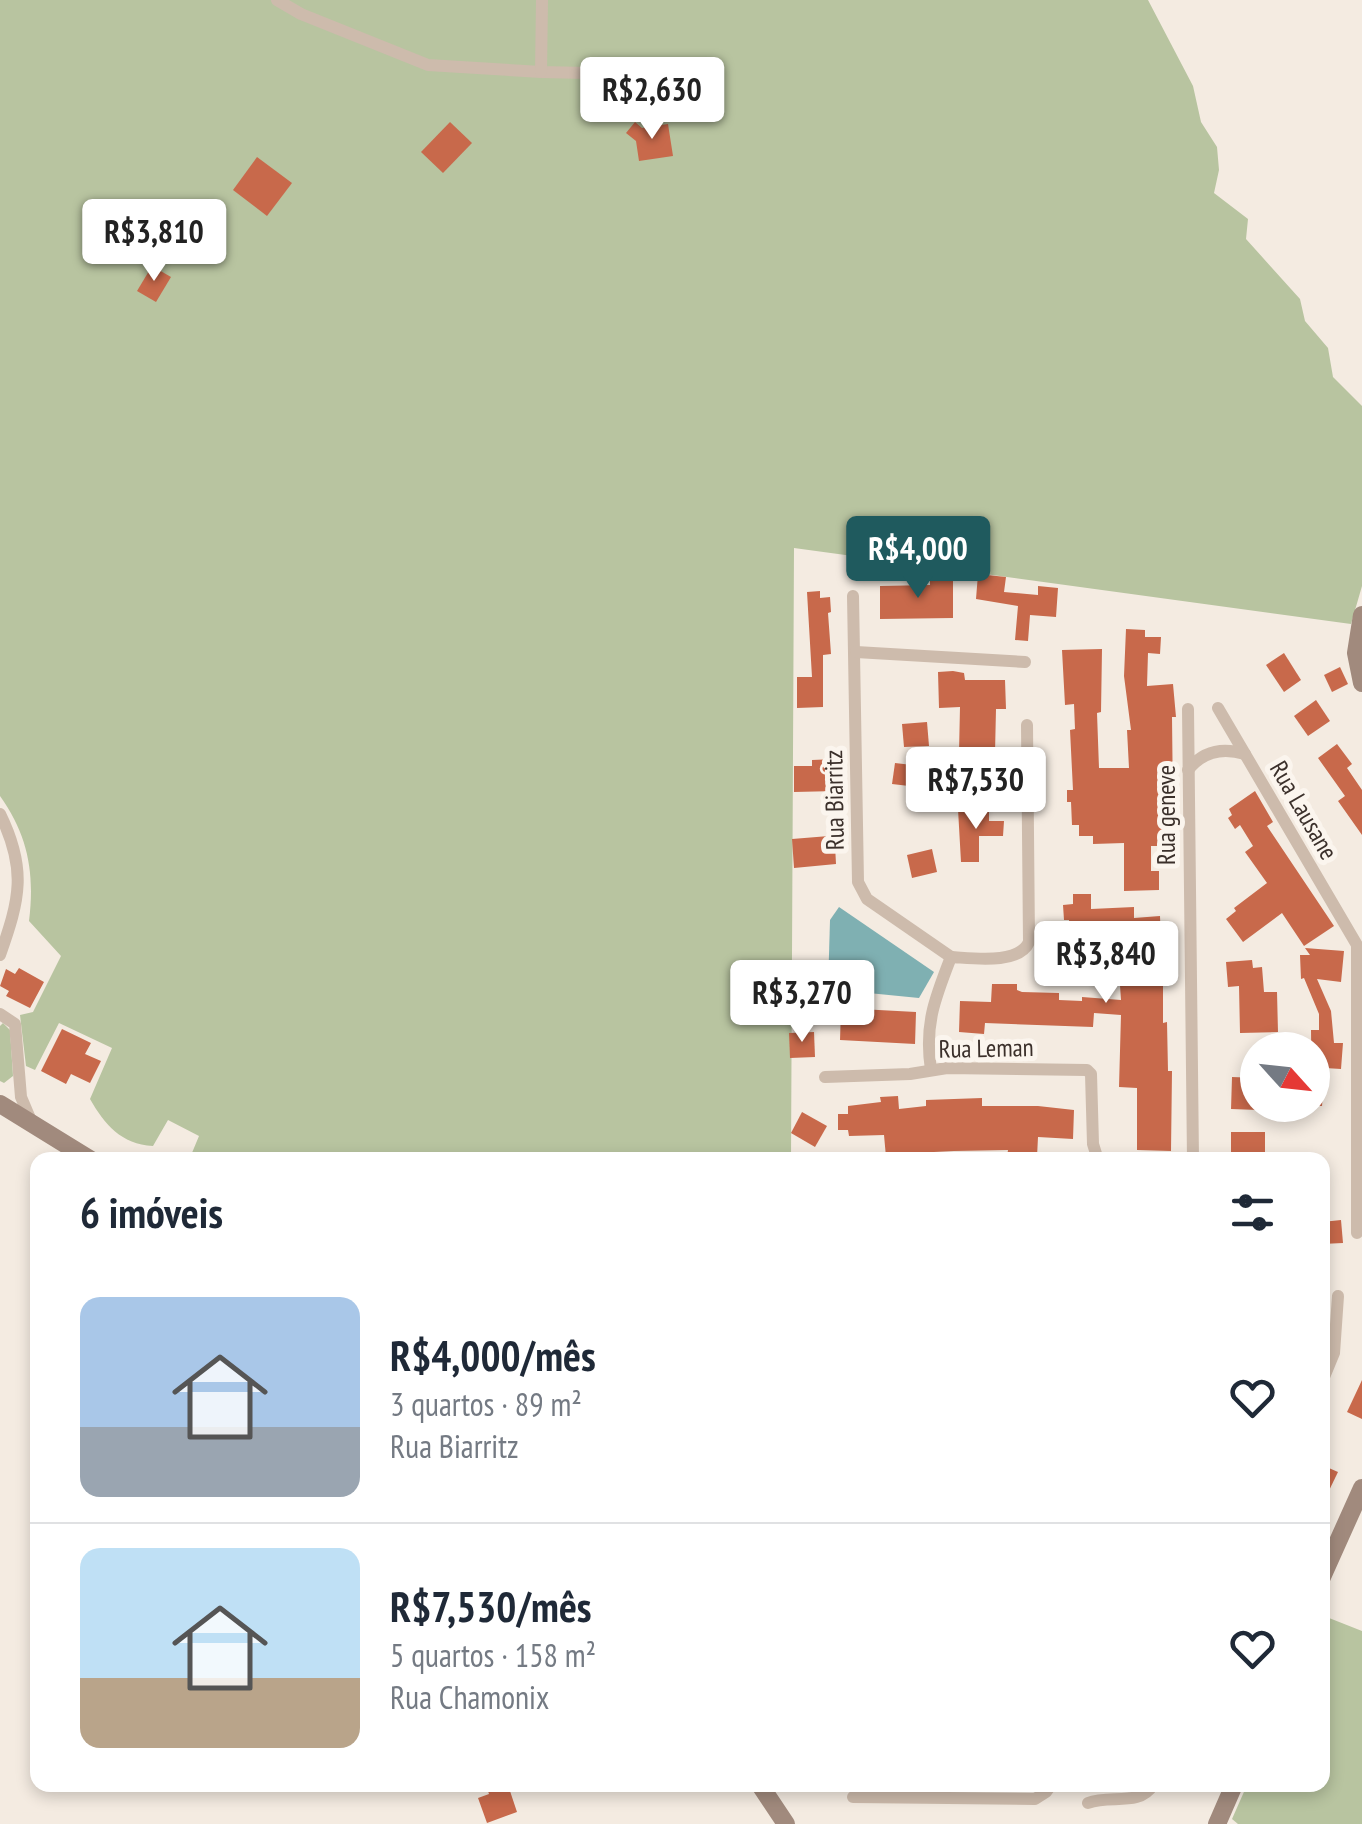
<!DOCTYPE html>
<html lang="pt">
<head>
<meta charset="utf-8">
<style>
	:root { --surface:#fff; --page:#f2f2f3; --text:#1f2937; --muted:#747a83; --line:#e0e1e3; --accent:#1f5a5e }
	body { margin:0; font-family:"PT Sans Narrow",sans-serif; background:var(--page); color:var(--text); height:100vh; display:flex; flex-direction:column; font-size:38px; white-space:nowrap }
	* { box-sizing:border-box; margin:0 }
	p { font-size:32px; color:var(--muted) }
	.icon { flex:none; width:55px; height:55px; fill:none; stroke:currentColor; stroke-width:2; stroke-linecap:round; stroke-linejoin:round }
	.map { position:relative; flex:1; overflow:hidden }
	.panel { position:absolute; left:30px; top:1152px; width:1300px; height:640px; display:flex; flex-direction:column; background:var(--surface); border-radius:20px; box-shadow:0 5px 15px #0003 }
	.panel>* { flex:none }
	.needle { width:65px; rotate:117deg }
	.fabs { position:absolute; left:1240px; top:1032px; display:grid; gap:20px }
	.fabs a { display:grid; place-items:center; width:90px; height:90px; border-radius:50%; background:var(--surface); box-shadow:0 5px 15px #0003; font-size:50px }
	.price { position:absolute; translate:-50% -85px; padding:0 22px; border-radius:10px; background:#fff; color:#222; font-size:32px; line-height:65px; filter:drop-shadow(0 2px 5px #0008) }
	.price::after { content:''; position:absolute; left:50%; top:60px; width:30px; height:22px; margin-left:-15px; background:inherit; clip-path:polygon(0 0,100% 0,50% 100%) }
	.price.on { background:var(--accent); color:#fff }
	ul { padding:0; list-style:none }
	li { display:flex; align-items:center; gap:30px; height:250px; padding:0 50px }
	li+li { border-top:2px solid var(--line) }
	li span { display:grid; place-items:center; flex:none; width:280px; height:200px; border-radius:20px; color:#555 }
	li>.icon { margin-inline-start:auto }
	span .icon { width:120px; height:120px; fill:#fffc; stroke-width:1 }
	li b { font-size:42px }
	h2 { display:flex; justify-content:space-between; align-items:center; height:120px; padding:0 50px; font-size:42px }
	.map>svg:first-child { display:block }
</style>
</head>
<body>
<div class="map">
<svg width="1362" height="1824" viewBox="0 0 1362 1824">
	<rect width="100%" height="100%" fill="#f4ebe1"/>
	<g fill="#b8c4a0">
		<path d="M0,0H1148L1193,86L1201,122L1217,147L1219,170L1214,193L1248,219L1246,239L1300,299L1305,321L1328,348L1333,377L1362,406V586L1351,624L794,548L791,1160H189L199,1136L168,1120L153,1146C121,1144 105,1125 90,1099L112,1048L59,1023L35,1070L26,1066L20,1015L33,1012L61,956L29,921C35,873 28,835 0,796Z"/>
		<polygon points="3,1023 10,1030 13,1076 4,1083 0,1081 0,1026"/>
		<polygon points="1324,1616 1362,1631 1362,1824 1238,1824 1232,1819 1247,1785 1322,1785"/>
	</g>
	<polygon fill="#7fb0b2" points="839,907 934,972 919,998 828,989 830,920"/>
	<g fill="#c8694b">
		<polygon points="450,122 472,143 443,173 421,152"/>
		<polygon points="635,122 642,128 668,124 673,156 639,161 636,141 626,133"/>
		<polygon points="257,157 292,183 267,216 233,190"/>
		<polygon points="152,266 171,277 156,302 137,291"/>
		<polygon points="978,574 1006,577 1004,592 1038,595 1038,586 1058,588 1056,617 1030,615 1028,641 1015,640 1018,606 976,599"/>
		<polygon points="930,579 953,579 953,618 880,619 880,586 930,585"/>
		<polygon points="820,591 820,598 830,597 831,612 828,613 831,654 823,655 823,707 797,708 797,677 812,677 807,592"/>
		<polygon points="1126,629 1145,630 1145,637 1161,637 1160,654 1148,653 1147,686 1173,684 1176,717 1172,717 1173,805 1166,805 1166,846 1151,846 1151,871 1159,871 1159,890 1124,891 1124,843 1093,844 1093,836 1079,836 1079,825 1072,825 1071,802 1067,802 1067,790 1073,790 1070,730 1075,729 1074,704 1065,705 1062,650 1102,649 1101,712 1097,713 1099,768 1129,768 1127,730 1131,730 1124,676"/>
		<polygon points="1284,653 1301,680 1284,692 1266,665"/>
		<polygon points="1340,667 1348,684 1332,692 1324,675"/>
		<polygon points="953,671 964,673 965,680 1005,680 1006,709 996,709 995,753 959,753 960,707 939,708 938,672"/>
		<polygon points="1316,700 1330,721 1308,736 1294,716"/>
		<polygon points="927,722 929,746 904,747 902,724"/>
		<polygon points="1337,744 1352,764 1347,768 1362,790 1362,835 1338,801 1345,796 1318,758"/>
		<polygon points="836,759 837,791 794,792 794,766 812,766 812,760"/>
		<polygon points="895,763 929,767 926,788 892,784"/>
		<polygon points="1255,791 1273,822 1267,826 1334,926 1304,946 1282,913 1243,942 1226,919 1236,911 1234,908 1267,883 1245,852 1253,846 1240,825 1235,829 1228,818 1232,815 1229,809"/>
		<polygon points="958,809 989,809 989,821 1004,821 1003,836 979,836 979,862 961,862"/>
		<polygon points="829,836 830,846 835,845 836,864 794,868 792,839"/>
		<polygon points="932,849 937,872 912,878 907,855"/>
		<polygon points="1073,894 1091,894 1091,909 1134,907 1134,918 1160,916 1161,942 1169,942 1168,973 1163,973 1163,1023 1167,1022 1168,1071 1172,1071 1171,1151 1137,1150 1137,1088 1119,1087 1121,1015 1094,1013 1093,1027 985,1023 984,1034 959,1032 960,1001 991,1002 992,984 1017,984 1017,990 1022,992 1059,993 1059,1000 1082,1001 1082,997 1121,1000 1119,970 1070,971 1069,920 1064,920 1063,905 1073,904"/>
		<polygon points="1305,948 1344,951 1341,982 1317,979 1331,1011 1334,1043 1343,1043 1341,1069 1325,1068 1322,1106 1312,1106 1311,1030 1319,1030 1319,1014 1304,978 1301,979 1300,955 1310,955"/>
		<polygon points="1252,960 1253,968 1262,967 1264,992 1277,992 1278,1032 1240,1033 1239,986 1228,987 1226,962"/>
		<polygon points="19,968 44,982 30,1008 6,996 9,991 0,986 6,969 15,974"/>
		<polygon points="841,1008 916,1012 915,1044 840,1040"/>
		<polygon points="62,1029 91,1043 85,1054 101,1061 90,1083 71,1074 66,1084 41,1071"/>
		<polygon points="814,1032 815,1057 790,1058 789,1033"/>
		<polygon points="1232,1077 1258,1078 1258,1110 1231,1109"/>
		<polygon points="898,1096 899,1109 926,1106 926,1100 982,1098 982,1106 1038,1106 1074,1110 1073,1139 1038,1137 1037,1157 1007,1156 1008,1150 954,1151 934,1152 934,1160 913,1160 913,1154 886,1157 884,1135 849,1136 848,1130 838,1130 838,1114 848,1114 848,1106 881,1102 880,1097"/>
		<polygon points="802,1112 827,1126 815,1147 791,1133"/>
		<rect x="1231" y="1132" width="34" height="28"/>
		<polygon points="1341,1220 1343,1243 1322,1244 1322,1222"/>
		<polygon points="1362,1380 1362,1419 1347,1412"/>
		<polygon points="1322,1465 1338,1472 1322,1505"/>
		<polygon points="486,1785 508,1785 517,1812 487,1823 478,1798 489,1794"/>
	</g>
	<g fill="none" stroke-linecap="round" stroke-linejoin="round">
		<g stroke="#cdbbac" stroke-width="12">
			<polyline points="277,0 301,14 428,65 541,72 678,75"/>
			<polyline points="541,72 542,0"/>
			<polyline points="853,596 858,882 867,899 951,957"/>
			<polyline points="856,652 1025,662"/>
			<polyline points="1218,708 1357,945 1357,1233"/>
			<polyline points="1188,709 1193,1160"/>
			<path d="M1188,770C1203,751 1222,747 1245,754"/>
			<path d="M0,814C27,869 20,899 0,955"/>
			<path d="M951,957C972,958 1019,965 1029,942L1027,725"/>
			<polyline points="0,1014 15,1024 21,1097 32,1123"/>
			<path d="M931,1070C924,1025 935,998 951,957"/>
			<polyline points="825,1077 910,1074 947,1068 1087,1070 1091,1074 1093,1144 1098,1160"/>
			<polyline points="1322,1382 1334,1353 1338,1296"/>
			<polyline points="853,1797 1035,1799 1046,1792 1051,1785"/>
			<path d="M1088,1803C1110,1794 1139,1807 1153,1785"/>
		</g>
		<g stroke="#a18a7d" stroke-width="18">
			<polyline points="1362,615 1356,653 1362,683"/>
			<polyline points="0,1104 91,1160"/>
			<polyline points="1322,1577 1362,1488"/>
			<polyline points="760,1785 786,1824"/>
			<polyline points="1217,1824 1234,1785"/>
		</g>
	</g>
	<g text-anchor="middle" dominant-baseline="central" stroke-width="10" stroke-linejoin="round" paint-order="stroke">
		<g font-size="25" fill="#3b302b" stroke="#fbf5ee">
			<text transform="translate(834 800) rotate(-91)">Rua Biarritz</text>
			<text transform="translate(1304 810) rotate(60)">Rua Lausane</text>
			<text transform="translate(1166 815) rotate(-90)">Rua geneve</text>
			<text transform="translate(986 1048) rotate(-1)">Rua Leman</text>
		</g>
	</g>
</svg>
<div class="fabs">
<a><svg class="needle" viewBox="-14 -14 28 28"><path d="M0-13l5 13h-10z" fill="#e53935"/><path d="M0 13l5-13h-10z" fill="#747a83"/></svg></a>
</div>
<b class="price" style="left:652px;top:142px">R$2,630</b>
<b class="price" style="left:154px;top:284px">R$3,810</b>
<b class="price on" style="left:918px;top:601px">R$4,000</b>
<b class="price" style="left:976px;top:832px">R$7,530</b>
<b class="price" style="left:1106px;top:1006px">R$3,840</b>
<b class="price" style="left:802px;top:1045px">R$3,270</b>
<section class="panel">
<h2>6 imóveis<svg class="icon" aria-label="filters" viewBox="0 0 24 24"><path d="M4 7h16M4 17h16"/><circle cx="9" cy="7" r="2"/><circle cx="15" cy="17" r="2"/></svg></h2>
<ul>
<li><span style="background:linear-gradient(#a9c7e8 65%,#9aa5b1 0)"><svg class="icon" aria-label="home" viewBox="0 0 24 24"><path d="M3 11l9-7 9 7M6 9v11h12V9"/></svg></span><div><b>R$4,000/mês</b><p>3 quartos · 89 m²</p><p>Rua Biarritz</p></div><svg class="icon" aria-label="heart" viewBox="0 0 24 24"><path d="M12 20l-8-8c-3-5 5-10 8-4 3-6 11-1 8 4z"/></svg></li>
<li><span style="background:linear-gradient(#bfe0f5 65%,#b9a48a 0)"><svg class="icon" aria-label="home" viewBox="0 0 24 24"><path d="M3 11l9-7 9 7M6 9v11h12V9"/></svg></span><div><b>R$7,530/mês</b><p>5 quartos · 158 m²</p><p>Rua Chamonix</p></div><svg class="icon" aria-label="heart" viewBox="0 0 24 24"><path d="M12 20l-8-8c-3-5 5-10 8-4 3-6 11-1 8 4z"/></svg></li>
</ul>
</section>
</div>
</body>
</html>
